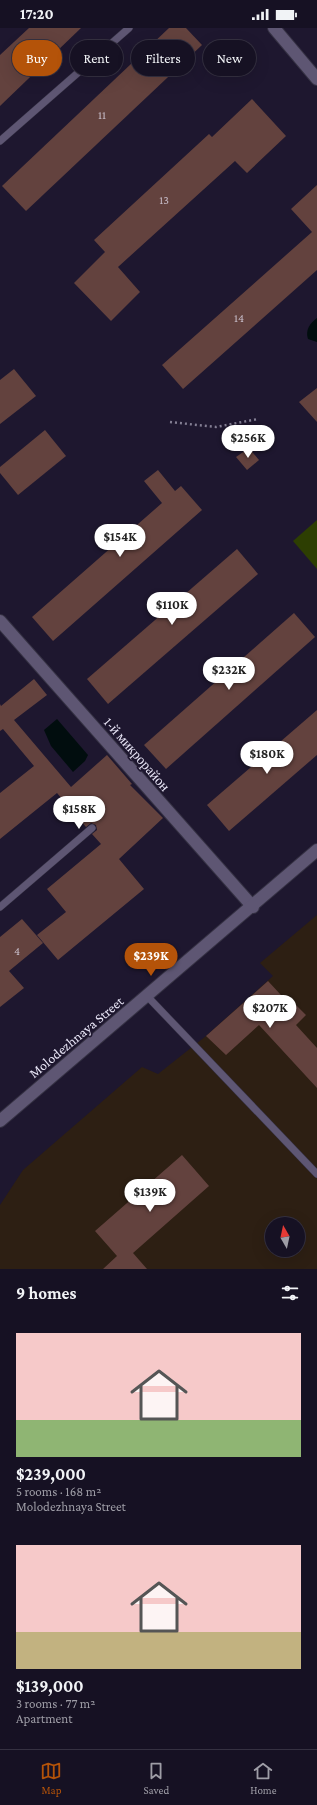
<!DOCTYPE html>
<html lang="en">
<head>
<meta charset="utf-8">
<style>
	:root { --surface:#161123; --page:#231f30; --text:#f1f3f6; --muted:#9e9da6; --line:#353141; --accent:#b45309 }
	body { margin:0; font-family:"Crimson Pro",serif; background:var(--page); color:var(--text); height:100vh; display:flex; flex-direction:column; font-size:15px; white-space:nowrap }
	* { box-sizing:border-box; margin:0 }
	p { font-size:13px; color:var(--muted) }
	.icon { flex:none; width:22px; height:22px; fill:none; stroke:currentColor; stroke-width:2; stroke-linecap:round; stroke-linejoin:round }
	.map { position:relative; height:1241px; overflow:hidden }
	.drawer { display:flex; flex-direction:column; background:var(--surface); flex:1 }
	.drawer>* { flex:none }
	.banner { position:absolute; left:12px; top:12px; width:293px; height:36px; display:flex; gap:8px }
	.needle { width:26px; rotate:351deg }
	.buttons { position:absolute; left:265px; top:1189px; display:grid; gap:8px }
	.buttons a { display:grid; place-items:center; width:40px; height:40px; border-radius:50%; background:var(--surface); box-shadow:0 4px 16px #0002,0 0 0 1px var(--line); font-size:20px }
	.price { position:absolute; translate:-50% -34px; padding:0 9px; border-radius:14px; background:#fff; color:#222; font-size:13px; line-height:26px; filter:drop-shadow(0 1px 2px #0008) }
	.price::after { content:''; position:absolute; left:50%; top:24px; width:12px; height:9px; margin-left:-6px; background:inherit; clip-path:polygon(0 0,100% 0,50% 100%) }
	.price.selected { background:var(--accent); color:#fff }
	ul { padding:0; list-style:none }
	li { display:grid; align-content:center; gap:8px; height:212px; padding:0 16px }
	li span { display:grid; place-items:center; height:124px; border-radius:0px; color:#555 }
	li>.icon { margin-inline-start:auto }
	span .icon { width:72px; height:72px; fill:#fffc; stroke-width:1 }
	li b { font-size:17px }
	h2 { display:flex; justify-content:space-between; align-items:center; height:48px; padding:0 16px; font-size:17px }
	.tag { padding:0 14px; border-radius:18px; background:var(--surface); box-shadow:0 4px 16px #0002,0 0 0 1px var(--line); font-size:14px; line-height:36px }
	.tag.selected { background:var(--accent); color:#fff }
	.status { display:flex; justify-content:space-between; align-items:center; height:28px; padding:0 20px; background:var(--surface); direction:ltr }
	.status svg { height:11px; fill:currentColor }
	.tabs { display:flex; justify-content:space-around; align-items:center; height:56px; border-top:1px solid var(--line); background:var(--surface); font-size:11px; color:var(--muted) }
	.tabs a { display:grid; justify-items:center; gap:2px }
	.tabs .selected { color:var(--accent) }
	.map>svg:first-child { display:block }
</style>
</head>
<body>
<div class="status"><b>17:20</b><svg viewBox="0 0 49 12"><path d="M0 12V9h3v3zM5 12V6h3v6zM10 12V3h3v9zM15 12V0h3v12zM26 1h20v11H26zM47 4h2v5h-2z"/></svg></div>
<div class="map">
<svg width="317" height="1241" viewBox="0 0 317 1241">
	<rect width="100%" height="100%" fill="#1e172f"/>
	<path fill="#2d1f13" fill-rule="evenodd" d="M317,887V1241H0V1177L23,1142L142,1039L158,1046L206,1008L273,948L260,935ZM272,1196H298V1222H272Z"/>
	<polygon fill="#2d3e02" points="317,492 317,541 293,513"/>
	<g fill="#010d0e">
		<path d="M317,290V314L308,311C305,302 310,295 317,290Z"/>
		<polygon points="57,691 88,727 85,733 73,744 51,718 44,702"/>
	</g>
	<g fill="#63423e">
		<polygon points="29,0 81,0 0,78 0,27"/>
		<polygon points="169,0 186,0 202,17 26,183 2,158"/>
		<polygon points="252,71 286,108 247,145 235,133 118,239 140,264 111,293 74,255 105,224 94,212 209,106 212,109"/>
		<polygon points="317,157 317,242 183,361 162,337 312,204 291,181"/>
		<polygon points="14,341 36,368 0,396 0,352"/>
		<polygon points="317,360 317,394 299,374"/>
		<polygon points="45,402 66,428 18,467 0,445 0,439"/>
		<polygon points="249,420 259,432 247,442 236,429"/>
		<polygon points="158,442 175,463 181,458 202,482 53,613 32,589 162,475 144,453"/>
		<polygon points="237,521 258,546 108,676 87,651"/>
		<polygon points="294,585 315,609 166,741 144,717"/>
		<polygon points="34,651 47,667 14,692 71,759 107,727 132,756 130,757 163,790 119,831 144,861 58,932 37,907 66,884 47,861 101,816 92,806 97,802 96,797 91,795 86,799 57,765 0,811 0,765 34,738 3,701 0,703 0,676 1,678"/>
		<polygon points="317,682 317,727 229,803 207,777"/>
		<polygon points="22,891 43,915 9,943 24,960 0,979 0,909"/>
		<polygon points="268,953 293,980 296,977 306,987 296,997 317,1020 317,1060 259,997 226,1027 206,1008"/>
		<polygon points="182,1127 209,1158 133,1225 147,1241 103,1241 117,1228 95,1203"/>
	</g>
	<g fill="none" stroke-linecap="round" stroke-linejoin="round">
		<g stroke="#353143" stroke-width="8">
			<g id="lane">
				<polyline points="0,113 129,0"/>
				<polyline points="0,879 92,800"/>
				<polyline points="147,968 317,1146"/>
			</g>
		</g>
		<g stroke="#353143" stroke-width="14">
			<g id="street">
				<polyline points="274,0 317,51"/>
				<polyline points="0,593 253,879"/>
			</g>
		</g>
		<g stroke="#353143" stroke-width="14">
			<polyline id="secondary" points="0,1093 317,822"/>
		</g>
		<polyline stroke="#837e93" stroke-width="2.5" stroke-dasharray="2 3" stroke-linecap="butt" points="170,394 216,399 258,391"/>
		<use href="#lane" stroke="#5e5673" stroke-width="7"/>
		<use href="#street" stroke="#5e5673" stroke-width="12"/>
		<use href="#secondary" stroke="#5e5673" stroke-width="12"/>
	</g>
	<g text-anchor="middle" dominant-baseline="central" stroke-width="3.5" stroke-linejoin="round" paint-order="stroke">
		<g font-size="12" fill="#c8beca">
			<text x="102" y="87">11</text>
			<text x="164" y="172">13</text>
			<text x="239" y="290">14</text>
			<text x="17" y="923">4</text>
		</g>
		<g font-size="14" fill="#eae7f8" stroke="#1e172f">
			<text transform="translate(137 726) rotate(49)">1-й микрорайон</text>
			<text transform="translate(76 1009) rotate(-40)">Molodezhnaya Street</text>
		</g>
	</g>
</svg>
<div class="buttons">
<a><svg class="needle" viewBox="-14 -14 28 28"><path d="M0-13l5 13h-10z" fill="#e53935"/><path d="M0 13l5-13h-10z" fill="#9e9da6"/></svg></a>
</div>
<b class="price" style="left:248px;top:431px">$256K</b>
<b class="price" style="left:120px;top:530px">$154K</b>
<b class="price" style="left:172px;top:598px">$110K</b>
<b class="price" style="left:229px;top:663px">$232K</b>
<b class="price" style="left:267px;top:747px">$180K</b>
<b class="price" style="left:79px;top:802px">$158K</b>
<b class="price selected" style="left:151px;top:949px">$239K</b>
<b class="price" style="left:270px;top:1001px">$207K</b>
<b class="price" style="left:150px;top:1185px">$139K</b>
<div class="banner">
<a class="tag selected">Buy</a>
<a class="tag">Rent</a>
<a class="tag">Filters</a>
<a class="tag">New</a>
</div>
</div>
<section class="drawer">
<h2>9 homes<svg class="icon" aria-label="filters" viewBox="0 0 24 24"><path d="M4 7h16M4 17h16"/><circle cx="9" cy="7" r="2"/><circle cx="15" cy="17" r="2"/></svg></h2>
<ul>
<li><span style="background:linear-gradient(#f6c9c9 70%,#8fb573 0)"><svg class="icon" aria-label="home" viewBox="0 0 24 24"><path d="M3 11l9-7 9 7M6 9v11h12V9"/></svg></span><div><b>$239,000</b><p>5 rooms · 168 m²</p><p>Molodezhnaya Street</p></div></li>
<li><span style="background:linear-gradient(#f6c9c9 70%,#c2b280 0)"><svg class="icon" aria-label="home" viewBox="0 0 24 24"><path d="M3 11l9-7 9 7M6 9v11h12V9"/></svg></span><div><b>$139,000</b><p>3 rooms · 77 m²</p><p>Apartment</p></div></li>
</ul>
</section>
<nav class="tabs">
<a class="selected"><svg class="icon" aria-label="map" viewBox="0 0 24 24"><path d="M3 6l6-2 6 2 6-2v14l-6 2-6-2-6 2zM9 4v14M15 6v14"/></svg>Map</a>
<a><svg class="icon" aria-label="saved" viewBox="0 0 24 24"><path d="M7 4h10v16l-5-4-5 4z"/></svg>Saved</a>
<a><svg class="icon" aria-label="home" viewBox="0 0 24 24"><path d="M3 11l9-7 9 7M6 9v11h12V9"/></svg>Home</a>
</nav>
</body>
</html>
